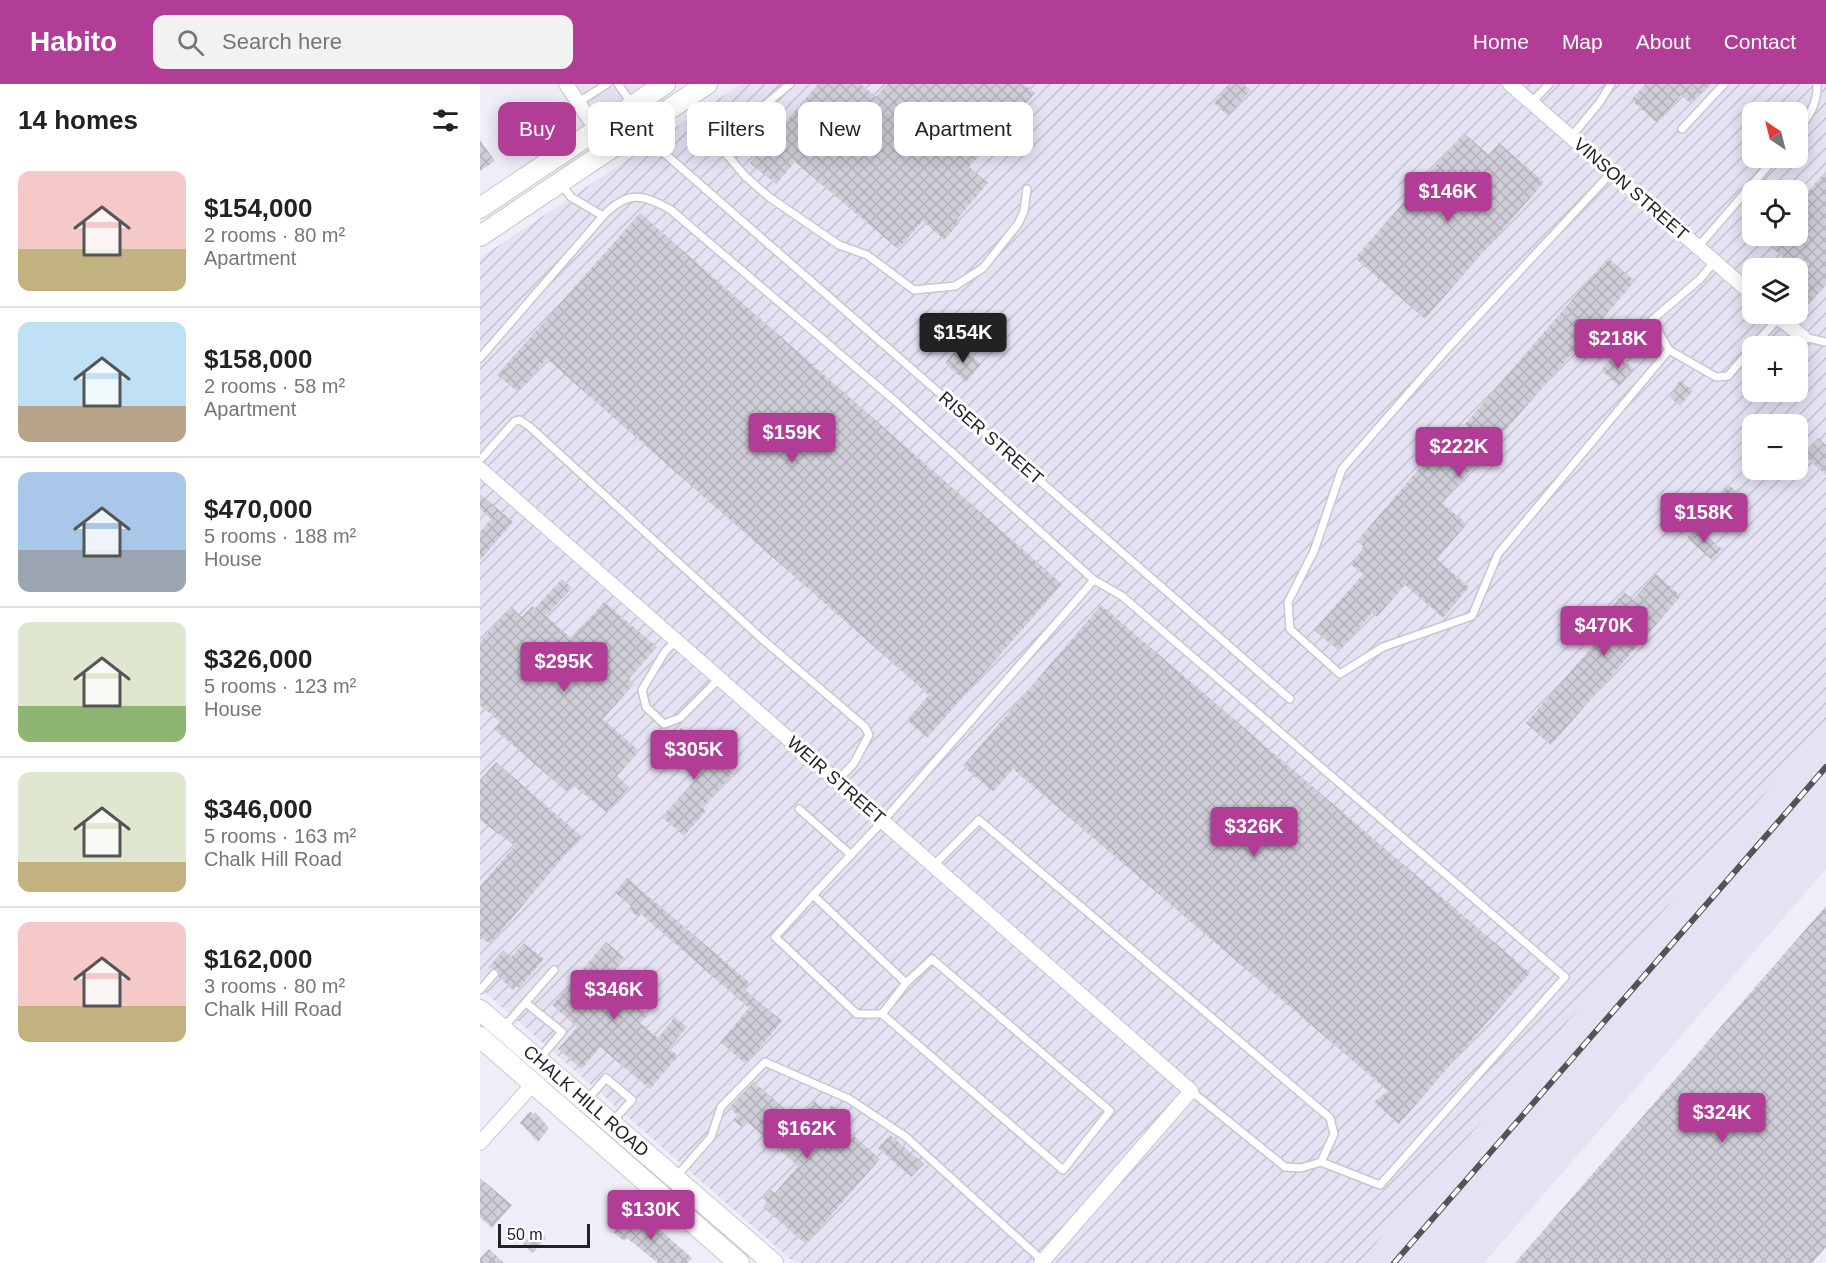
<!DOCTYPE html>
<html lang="en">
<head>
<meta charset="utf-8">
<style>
	:root { --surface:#fff; --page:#f2f2f2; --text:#222; --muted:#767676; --line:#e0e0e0; --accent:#b13d96 }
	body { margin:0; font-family:Arial,sans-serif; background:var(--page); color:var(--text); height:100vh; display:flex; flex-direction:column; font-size:22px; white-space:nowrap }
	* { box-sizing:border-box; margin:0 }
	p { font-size:20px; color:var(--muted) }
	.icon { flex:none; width:33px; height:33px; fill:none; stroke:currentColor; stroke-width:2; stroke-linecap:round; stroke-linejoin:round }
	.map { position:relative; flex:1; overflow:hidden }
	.panel { display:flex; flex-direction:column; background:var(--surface); width:480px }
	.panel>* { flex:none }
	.guide { position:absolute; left:18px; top:18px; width:570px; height:54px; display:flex; gap:12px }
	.needle { width:39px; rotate:325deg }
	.controls { position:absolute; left:1262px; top:18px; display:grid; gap:12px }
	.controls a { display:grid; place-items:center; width:66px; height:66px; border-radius:12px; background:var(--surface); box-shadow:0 3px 15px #0003; font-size:30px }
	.scale { position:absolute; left:18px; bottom:15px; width:92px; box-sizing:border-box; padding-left:6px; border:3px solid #232326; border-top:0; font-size:16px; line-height:21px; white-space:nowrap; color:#232326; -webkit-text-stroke:4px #fff; paint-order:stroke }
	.price { position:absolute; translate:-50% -51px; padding:0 14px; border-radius:6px; background:var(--accent); color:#fff; font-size:20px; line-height:39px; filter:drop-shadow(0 2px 3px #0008) }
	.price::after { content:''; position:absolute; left:50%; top:36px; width:18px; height:14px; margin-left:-9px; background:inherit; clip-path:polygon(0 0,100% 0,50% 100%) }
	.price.selected { background:#222; color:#fff }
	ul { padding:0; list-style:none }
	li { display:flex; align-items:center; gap:18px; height:150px; padding:0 18px }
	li+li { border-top:2px solid var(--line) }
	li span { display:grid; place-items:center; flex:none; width:168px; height:120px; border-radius:12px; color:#555 }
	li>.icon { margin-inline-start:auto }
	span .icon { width:72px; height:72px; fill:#fffc; stroke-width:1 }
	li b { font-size:26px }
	h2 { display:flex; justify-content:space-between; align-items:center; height:72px; padding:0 18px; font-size:26px }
	.tag { padding:0 21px; border-radius:12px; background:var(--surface); box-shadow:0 3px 15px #0003; font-size:21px; line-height:54px }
	.tag.selected { background:var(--accent); color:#fff }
	header { display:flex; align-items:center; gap:36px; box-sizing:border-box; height:84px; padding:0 30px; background:var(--accent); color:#fff }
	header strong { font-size:28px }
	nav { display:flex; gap:33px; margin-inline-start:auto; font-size:21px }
	.search { width:420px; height:54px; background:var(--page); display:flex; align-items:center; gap:15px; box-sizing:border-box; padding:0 21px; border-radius:12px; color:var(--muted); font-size:22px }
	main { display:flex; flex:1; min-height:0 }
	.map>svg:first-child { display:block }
</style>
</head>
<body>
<header>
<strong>Habito</strong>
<div class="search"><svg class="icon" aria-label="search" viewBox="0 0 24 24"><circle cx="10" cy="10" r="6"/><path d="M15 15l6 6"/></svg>Search here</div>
<nav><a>Home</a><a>Map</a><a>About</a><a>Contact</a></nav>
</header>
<main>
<section class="panel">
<h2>14 homes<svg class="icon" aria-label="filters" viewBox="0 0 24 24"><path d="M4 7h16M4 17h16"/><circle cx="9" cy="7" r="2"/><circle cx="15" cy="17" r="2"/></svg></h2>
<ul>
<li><span style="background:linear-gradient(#f6c9c9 65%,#c2b280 0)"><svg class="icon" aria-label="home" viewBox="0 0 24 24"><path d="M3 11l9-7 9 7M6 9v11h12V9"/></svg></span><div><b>$154,000</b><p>2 rooms · 80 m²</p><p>Apartment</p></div></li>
<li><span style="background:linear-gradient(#bfe0f5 70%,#b9a48a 0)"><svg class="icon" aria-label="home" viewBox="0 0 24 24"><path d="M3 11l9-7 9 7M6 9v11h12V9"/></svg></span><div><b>$158,000</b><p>2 rooms · 58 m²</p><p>Apartment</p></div></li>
<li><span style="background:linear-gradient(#a9c7e8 65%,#9aa5b1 0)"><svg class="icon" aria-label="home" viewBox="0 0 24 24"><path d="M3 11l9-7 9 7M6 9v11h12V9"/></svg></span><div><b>$470,000</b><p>5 rooms · 188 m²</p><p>House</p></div></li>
<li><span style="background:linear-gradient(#dfe7d0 70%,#8fb573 0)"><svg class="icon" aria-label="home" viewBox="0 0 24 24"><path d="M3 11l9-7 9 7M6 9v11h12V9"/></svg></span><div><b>$326,000</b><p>5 rooms · 123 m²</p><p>House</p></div></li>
<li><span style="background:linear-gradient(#dfe7d0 75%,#c2b280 0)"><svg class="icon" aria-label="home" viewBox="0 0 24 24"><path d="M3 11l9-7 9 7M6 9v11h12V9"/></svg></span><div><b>$346,000</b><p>5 rooms · 163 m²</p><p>Chalk Hill Road</p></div></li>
<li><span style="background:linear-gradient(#f6c9c9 70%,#c2b280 0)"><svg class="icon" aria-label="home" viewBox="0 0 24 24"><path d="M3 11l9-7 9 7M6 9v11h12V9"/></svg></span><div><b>$162,000</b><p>3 rooms · 80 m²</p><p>Chalk Hill Road</p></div></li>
</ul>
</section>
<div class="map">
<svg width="1346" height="1179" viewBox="0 0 1346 1179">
	<defs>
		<pattern id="industrial-furrows" width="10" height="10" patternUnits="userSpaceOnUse" patternTransform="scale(1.5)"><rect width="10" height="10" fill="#e5e2f4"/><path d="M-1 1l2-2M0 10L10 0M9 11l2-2" fill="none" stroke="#c4c2d1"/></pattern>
		<pattern id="building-cross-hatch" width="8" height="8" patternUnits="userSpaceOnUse" patternTransform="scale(1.5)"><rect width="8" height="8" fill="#d0cfd9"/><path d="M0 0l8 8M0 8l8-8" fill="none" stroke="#b2b1ba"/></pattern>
	</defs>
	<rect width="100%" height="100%" fill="#efedf8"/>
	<g fill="#e5e2f4">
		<polygon points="94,0 170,0 119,35"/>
		<polygon points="1346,639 1346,785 1004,1179 879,1179"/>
	</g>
	<path fill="url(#industrial-furrows)" fill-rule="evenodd" d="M261,0H1346V639L879,1179H315L0,904V174ZM1272,28H1317V74H1272ZM1272,106H1317V152H1272ZM1272,184H1317V230H1272ZM1272,262H1317V308H1272ZM1272,340H1317V386H1272Z"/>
	<g fill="url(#building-cross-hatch)">
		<polygon points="338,0 381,0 396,13 408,0 544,0 555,9 489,83 508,99 477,135 480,138 464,156 443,137 418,165 315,78 296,100 270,79"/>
		<polygon points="750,0 763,0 771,6 748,32 734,19"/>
		<polygon points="1165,0 1229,0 1211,20 1201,11 1177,39 1151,16"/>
		<polygon points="984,49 1009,71 1019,59 1064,98 945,235 875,174"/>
		<polygon points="0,56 15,77 0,87"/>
		<polygon points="1346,87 1346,201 1322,227 1317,223 1317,184 1294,184 1303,173 1284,157 1289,152 1317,152 1317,120"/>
		<polygon points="160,129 582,500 447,654 427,636 449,611 67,275 38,308 17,291"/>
		<polygon points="1128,174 1155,197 962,419 987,440 957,475 989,503 963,534 925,501 897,533 892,529 859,567 834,546 883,490 870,480 882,466 883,462 877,457 949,373 962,381 992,346 985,340"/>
		<polygon points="479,262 501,280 486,298 465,279"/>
		<polygon points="1136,269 1154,285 1139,302 1121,286"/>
		<polygon points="1200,296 1213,307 1200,322 1190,313"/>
		<polygon points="1338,354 1346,361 1346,391 1323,370"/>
		<polygon points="1248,400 1269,418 1257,432 1236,414"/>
		<polygon points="0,410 33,438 0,476 0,448 11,435 0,425"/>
		<polygon points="1216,443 1242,465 1232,476 1207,454"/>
		<polygon points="1176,490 1201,512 1071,661 1046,639 1131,541 1122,534 1144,508 1153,516"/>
		<polygon points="82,495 92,504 66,532 92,555 124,518 177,563 149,595 154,600 123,635 159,667 137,692 149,703 127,729 93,701 87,708 14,645 20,638 0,621 0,558 31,523 42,533 52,522 55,524"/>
		<polygon points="621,521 1050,889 919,1040 894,1018 908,1007 533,685 513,708 483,682"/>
		<polygon points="201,644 253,689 223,724 226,727 204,752 182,733 216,695 182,666"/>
		<polygon points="16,678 101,752 10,860 0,852 0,802 35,762 0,736 0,696"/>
		<polygon points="147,794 270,899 264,905 302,937 266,980 240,958 269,924 161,830 158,833 148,825 151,822 135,808"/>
		<polygon points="1346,822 1346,1163 1332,1179 1035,1179"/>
		<polygon points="126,858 144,873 135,884 165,909 158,917 163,921 160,924 168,931 160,939 178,954 195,933 207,943 189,964 198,972 170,1005 120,963 102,985 78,965 97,943 72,921"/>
		<polygon points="44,859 64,875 39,904 37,902 33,906 19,893 17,885 8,884 23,866 31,873"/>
		<polygon points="274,998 318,1036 334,1017 346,1028 352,1021 364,1031 358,1038 400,1075 326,1160 283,1123 287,1118 283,1114 290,1106 295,1109 318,1082 266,1037 261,1043 253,1036 258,1031 249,1024"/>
		<polygon points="50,1027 53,1030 55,1028 69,1044 58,1058 40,1039"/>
		<polygon points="410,1051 444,1080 431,1093 398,1064"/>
		<polygon points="0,1094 32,1121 12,1144 0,1133"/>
		<polygon points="150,1127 175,1148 178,1144 212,1174 207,1179 178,1179 147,1154 144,1157 133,1148"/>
		<polygon points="56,1146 66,1154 53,1169 43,1160"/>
		<polygon points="9,1165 24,1179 0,1179 0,1174"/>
	</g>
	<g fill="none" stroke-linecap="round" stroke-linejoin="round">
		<g stroke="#c8c6d0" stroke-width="10">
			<g id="lane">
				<polyline points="138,0 152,20"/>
				<polyline points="207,16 238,60 310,0"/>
				<polyline points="99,18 127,0"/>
				<polyline points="1052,18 1069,0"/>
				<polyline points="1202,45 1244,0"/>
				<polyline points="159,47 810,615"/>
				<path d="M1317,47C1329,33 1338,19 1337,0"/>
				<polyline points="1091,53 1120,18 1131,0"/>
				<polyline points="238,60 265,92 289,113 359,161 387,171 434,206 475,202 503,184 538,140 544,127 547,105"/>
				<polyline points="1132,88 968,264 862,385 834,467 808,518 810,545 860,590 903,563 992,532 1018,470 1189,266 1172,236 1220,195 1234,178"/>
				<path d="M123,132C147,107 162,109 191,126L415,317L614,496"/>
				<polyline points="1218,163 1295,74"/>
				<polyline points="1323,253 1346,258"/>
				<polyline points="1273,262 1299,234"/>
				<polyline points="1189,266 1236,293 1248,292 1272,264"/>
				<polyline points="0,274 123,132 91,113 81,100"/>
				<polyline points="0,376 35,337 40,336 50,343 282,555 385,643 389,651 374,679 358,696"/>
				<polyline points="195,557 184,569 162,606 166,623 184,640 200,634 239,595"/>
				<polyline points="319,725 370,770"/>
				<polyline points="454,781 499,736 850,1034 854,1050 841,1078"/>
				<polyline points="333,811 295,853 377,930 402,930"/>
				<polyline points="426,899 402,930 583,1086 630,1027 452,875 426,899 333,811 404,736 614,496 642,512 1085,893 900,1101 841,1078 821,1084 805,1083 711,1007"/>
				<polyline points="0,906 14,890"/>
				<polyline points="46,919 82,948 60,974"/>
				<polyline points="24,943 74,886"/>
				<polyline points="108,1015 126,994 152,1016 132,1038"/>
				<polyline points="196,1093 231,1053 241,1023 285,978 369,1015 426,1053 563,1177"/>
			</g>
		</g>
		<g stroke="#c8c6d0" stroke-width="16">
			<g id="street">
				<polyline points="86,0 129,65"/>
				<polyline points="1030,0 1272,210"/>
				<polyline points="1294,230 1323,253"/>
				<polyline points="0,385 711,1007 561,1179"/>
				<polyline points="0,1059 53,1000"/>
			</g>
		</g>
		<g stroke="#c8c6d0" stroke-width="22">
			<g id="secondary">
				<polyline points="0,124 185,0"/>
				<polyline points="0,152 227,0"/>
				<polyline points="0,926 293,1179"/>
				<polyline points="0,953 259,1179"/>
			</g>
		</g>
		<use href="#lane" stroke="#fff" stroke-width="7"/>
		<use href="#street" stroke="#fff" stroke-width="14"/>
		<use href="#secondary" stroke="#fff" stroke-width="20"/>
		<g stroke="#545358" stroke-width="6">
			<polyline id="rail" points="914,1179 1346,683"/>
		</g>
		<use href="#rail" stroke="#fff" stroke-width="4" stroke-dasharray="11" stroke-linecap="butt"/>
	</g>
	<g text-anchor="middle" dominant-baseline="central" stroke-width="6" stroke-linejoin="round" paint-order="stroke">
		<g font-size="18" fill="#232326" stroke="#fff">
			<text transform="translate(1151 105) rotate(41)">VINSON STREET</text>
			<text transform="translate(511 354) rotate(41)">RISER STREET</text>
			<text transform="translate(356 696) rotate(41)">WEIR STREET</text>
			<text transform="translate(106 1017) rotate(41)">CHALK HILL ROAD</text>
		</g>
	</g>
</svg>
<div class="controls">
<a><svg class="needle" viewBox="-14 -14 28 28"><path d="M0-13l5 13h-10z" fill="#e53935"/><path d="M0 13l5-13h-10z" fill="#767676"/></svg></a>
<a><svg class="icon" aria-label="locate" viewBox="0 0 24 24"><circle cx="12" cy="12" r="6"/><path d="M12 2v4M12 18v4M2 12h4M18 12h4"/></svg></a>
<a><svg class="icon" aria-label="layers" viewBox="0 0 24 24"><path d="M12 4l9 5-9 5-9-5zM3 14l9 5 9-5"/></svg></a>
<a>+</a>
<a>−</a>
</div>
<div class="scale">50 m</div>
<b class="price" style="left:968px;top:139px">$146K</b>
<b class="price selected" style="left:483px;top:280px">$154K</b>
<b class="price" style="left:1138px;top:286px">$218K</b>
<b class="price" style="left:312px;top:380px">$159K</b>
<b class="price" style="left:979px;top:394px">$222K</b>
<b class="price" style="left:1224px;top:460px">$158K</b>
<b class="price" style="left:1124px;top:573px">$470K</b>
<b class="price" style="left:84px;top:609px">$295K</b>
<b class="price" style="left:214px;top:697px">$305K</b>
<b class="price" style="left:774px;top:774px">$326K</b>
<b class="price" style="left:134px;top:937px">$346K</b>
<b class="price" style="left:1242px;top:1060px">$324K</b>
<b class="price" style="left:327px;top:1076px">$162K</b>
<b class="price" style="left:171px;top:1157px">$130K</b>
<div class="guide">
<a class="tag selected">Buy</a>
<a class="tag">Rent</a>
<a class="tag">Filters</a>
<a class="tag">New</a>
<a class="tag">Apartment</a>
</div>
</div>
</main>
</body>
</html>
